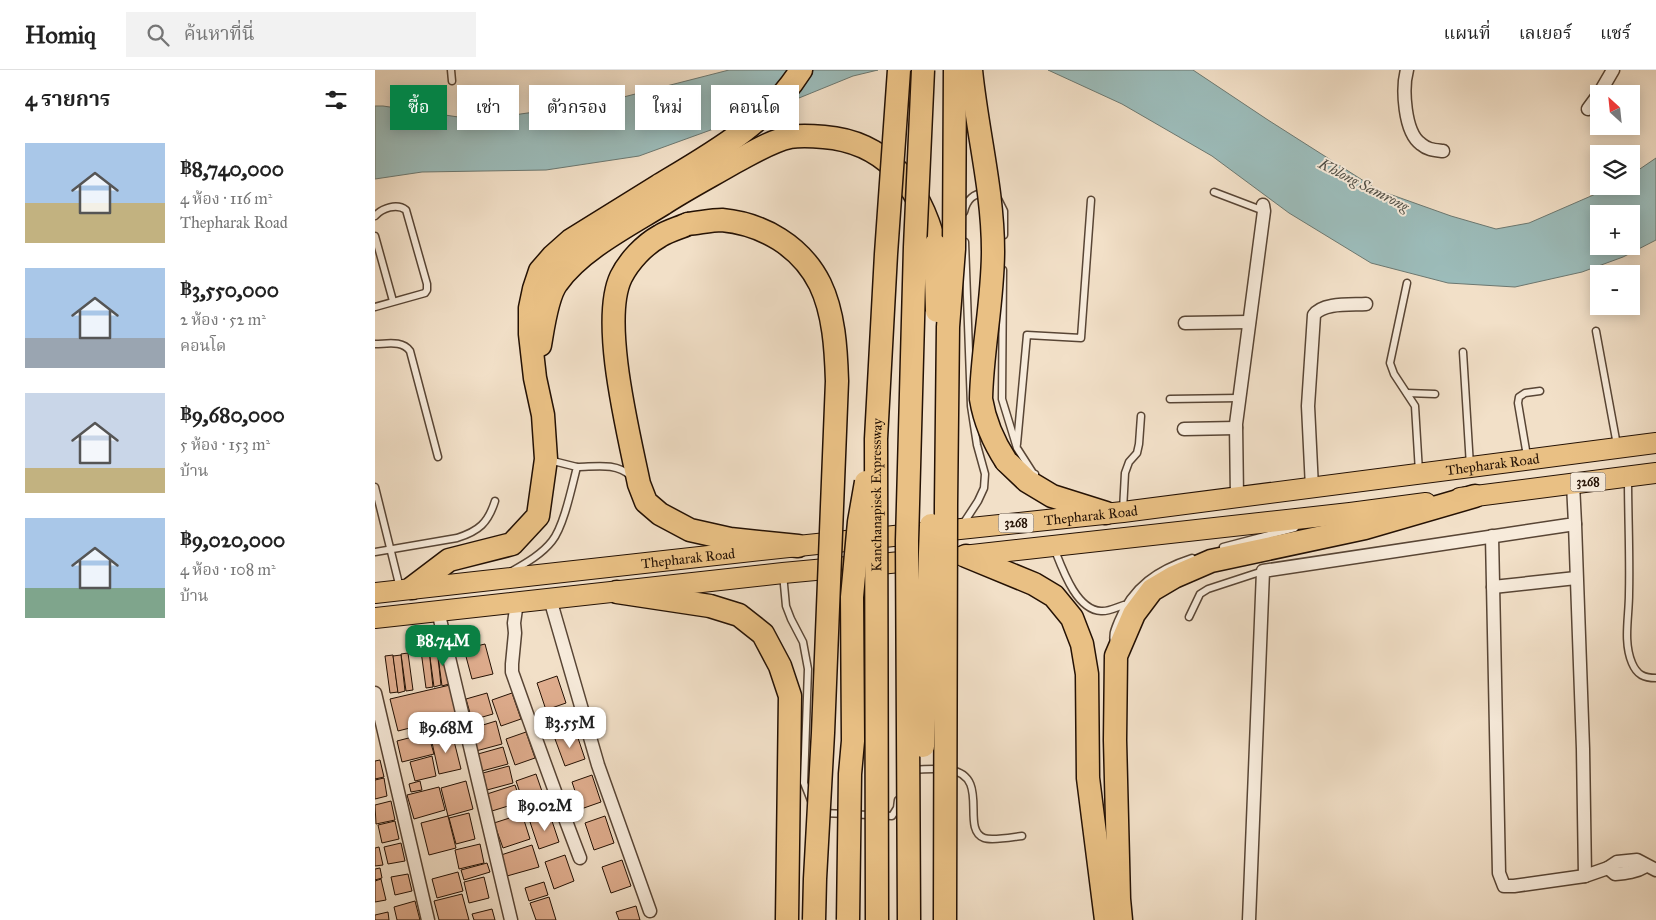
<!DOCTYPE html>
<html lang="th">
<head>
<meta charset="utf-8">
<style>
	:root { --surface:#fff; --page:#f2f2f2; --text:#222; --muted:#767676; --line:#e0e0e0; --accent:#0b8043 }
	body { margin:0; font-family:"IM FELL Great Primer","Noto Serif Thai",serif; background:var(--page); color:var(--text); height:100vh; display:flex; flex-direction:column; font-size:19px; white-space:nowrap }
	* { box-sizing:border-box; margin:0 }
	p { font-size:16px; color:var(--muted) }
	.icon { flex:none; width:28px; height:28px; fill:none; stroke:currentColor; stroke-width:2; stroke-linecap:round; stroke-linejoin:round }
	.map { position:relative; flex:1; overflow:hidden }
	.panel { display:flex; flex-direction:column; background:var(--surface); width:375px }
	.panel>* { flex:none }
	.banner { position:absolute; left:15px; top:15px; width:475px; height:45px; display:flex; gap:10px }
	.needle { width:32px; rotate:333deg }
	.controls { position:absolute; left:1215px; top:15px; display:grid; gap:10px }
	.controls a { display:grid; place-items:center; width:50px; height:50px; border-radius:0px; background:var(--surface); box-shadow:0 2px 12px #0003; font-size:25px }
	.price { position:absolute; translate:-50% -42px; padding:0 11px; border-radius:10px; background:#fff; color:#222; font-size:16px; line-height:32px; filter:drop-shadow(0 1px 2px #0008) }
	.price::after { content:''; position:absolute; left:50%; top:30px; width:15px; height:11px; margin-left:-8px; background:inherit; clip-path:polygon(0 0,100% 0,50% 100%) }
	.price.current { background:var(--accent); color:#fff }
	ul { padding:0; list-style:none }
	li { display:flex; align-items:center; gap:15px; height:125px; padding:0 25px }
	li span { display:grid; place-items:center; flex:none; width:140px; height:100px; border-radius:0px; color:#555 }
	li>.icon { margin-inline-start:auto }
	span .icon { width:60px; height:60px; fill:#fffc; stroke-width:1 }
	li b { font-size:21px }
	h2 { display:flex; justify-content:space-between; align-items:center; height:60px; padding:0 25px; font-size:21px }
	.pill { padding:0 18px; border-radius:0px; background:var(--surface); box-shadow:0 2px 12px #0003; font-size:18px; line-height:45px }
	.pill.current { background:var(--accent); color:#fff }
	header { display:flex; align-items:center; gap:30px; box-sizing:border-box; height:70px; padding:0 25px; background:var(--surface); border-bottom:1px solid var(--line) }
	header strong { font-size:24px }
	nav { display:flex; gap:28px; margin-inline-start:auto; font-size:18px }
	.search { width:350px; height:45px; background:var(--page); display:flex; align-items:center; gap:12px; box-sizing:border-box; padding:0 18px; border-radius:0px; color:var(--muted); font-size:19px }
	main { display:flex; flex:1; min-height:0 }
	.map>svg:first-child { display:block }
</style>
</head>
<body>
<header>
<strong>Homiq</strong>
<div class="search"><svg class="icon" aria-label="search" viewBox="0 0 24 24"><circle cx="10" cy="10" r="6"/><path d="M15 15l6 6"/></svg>ค้นหาที่นี่</div>
<nav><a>แผนที่</a><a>เลเยอร์</a><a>แชร์</a></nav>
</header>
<main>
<section class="panel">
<h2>4 รายการ<svg class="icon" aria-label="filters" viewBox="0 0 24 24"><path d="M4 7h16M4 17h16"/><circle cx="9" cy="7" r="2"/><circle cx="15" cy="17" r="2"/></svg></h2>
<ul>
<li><span style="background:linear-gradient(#a9c7e8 60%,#c2b280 0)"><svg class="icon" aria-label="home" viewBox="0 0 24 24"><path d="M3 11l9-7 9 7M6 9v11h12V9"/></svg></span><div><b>฿8,740,000</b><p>4 ห้อง · 116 m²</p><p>Thepharak Road</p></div></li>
<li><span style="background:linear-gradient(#a9c7e8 70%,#9aa5b1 0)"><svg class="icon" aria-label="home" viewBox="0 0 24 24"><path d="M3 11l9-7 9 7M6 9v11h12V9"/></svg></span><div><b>฿3,550,000</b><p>2 ห้อง · 52 m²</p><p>คอนโด</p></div></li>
<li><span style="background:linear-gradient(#c9d6e8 75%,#c2b280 0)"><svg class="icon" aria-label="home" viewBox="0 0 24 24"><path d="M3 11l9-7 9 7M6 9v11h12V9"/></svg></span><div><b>฿9,680,000</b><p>5 ห้อง · 153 m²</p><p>บ้าน</p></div></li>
<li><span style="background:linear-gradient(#a9c7e8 70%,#7fa58c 0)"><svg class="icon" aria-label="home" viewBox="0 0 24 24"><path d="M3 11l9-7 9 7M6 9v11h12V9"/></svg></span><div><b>฿9,020,000</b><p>4 ห้อง · 108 m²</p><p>บ้าน</p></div></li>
</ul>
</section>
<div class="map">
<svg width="1281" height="850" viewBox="0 0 1281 850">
	<rect width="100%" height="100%" fill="#f2e0c8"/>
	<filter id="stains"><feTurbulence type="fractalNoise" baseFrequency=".004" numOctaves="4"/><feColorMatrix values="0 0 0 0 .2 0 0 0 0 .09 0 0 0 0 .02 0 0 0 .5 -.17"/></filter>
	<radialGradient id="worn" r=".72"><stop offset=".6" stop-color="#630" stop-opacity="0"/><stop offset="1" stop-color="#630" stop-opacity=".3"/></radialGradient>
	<g fill="#9cbcba" stroke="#6c7871" fill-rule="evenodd">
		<polygon points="354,0 503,0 478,6 424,28 264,86 171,100 47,102 0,109 0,36 8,36 104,50 229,32"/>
		<path d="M673,0H818L893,50L1003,120L1076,146L1121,159L1154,153L1239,116H1256V105L1281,88V170L1248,187L1207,202L1140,217L1073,213L996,193L914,143L837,86L747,34ZM1224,144H1256V176H1224Z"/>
	</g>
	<g fill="#e0ae8f" stroke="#241104">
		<polygon points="110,574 118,604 97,609 89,579"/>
		<polygon points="69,578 74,614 67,616 62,579"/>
		<polygon points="62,579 66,615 59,617 54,580"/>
		<polygon points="54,580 58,617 51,618 46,581"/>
		<polygon points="33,583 38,620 31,621 26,584"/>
		<polygon points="18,585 23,622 15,623 10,586"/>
		<polygon points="26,585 30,621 23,623 18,586"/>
		<polygon points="182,606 191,633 171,640 162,613"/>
		<polygon points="75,615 82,646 23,661 15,629"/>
		<polygon points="112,623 118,644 97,650 91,629"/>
		<polygon points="137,623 146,649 126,656 117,630"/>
		<polygon points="121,651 127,674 101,681 95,659"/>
		<polygon points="67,652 69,662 55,666 53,656"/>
		<polygon points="151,662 160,688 140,695 131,669"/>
		<polygon points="201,662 210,689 190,696 180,669"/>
		<polygon points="53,663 59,684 27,692 22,671"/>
		<polygon points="77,663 86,699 64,704 56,668"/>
		<polygon points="128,677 133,694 107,701 103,684"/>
		<polygon points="57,686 61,706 40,711 35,692"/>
		<polygon points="5,690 9,707 0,709 0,691"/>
		<polygon points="134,696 138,713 112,720 108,703"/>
		<polygon points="161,704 170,730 150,737 141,711"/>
		<polygon points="217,705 226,732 206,739 197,712"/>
		<polygon points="9,708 12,726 0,729 0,710"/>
		<polygon points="45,711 47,720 36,722 34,714"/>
		<polygon points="91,711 98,739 73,746 66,718"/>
		<polygon points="140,715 146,732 117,741 112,724"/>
		<polygon points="64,717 70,740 39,749 32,725"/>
		<polygon points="16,731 20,750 1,754 0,735"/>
		<polygon points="94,743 100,769 81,774 74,748"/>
		<polygon points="147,744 155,769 128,778 119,753"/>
		<polygon points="175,745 184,772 164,779 155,752"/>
		<polygon points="73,746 81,778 54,785 46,753"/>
		<polygon points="230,746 239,773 219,780 210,753"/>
		<polygon points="20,751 24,769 7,773 3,755"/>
		<polygon points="26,773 30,791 13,794 9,777"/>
		<polygon points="105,774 109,793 84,799 80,780"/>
		<polygon points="157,775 164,797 132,806 126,785"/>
		<polygon points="4,777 8,795 0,796 0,778"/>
		<polygon points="190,785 199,811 179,819 170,792"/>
		<polygon points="247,790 256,816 236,823 227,797"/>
		<polygon points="112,793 115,802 89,810 86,800"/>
		<polygon points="5,798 7,808 0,810 0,799"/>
		<polygon points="83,802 88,821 62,828 57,809"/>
		<polygon points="33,804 37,821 20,825 16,807"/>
		<polygon points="109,807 114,828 94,833 89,812"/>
		<polygon points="6,809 11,830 0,832 0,811"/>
		<polygon points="169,812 173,825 154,831 150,818"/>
		<polygon points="87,824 94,850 64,850 59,831"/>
		<polygon points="174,827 181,850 161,850 155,833"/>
		<polygon points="40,831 45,850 22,850 19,837"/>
		<polygon points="261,836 265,850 244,850 241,842"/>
		<polygon points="117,839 120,850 99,850 97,844"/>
		<polygon points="13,842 14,850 0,850 0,845"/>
	</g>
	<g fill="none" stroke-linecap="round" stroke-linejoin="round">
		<g stroke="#584535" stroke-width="9">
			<g id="service">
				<polyline points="76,0 77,11"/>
				<polyline points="839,122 889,141"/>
				<polyline points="623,129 629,141 629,165"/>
				<path d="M589,142C592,129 598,124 611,122"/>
				<path d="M0,146C7,138 22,133 31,140L52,214V220L50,223L0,237"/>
				<polyline points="0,166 18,231"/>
				<polyline points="628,200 627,329 642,378 658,403 660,404"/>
				<polyline points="1032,213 1015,293 1019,304 1040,336 1044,402"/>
				<polyline points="1221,261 1242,375"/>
				<path d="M0,274C12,274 27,270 35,281L63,387"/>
				<polyline points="1088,282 1095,396"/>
				<polyline points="1032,323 1060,324"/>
				<polyline points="795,329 864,328"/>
				<polyline points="642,374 652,265 706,268 716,130"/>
				<polyline points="1152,386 1143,333 1144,327 1150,323 1165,321"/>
				<path d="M202,397C220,397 240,392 256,406"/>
				<path d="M1253,408C1253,447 1255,486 1254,524C1254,547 1248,572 1257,593C1262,605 1269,608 1281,608"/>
				<polyline points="0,417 25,518"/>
				<polyline points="748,440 750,403 754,392 762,383 764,374 766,346"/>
				<polyline points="588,454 603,431 609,418 610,404 602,375 596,336 590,172"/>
				<polyline points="848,477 920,458"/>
				<path d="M679,478C687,498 701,540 726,541C733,542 742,537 749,535"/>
				<path d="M0,482L82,468C104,461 113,453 120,431"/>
				<path d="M137,501C151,493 167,484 177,471C189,456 197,416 202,397L174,390"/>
				<polyline points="408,504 411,536 416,549 428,572 433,599 429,713 437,733"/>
				<polyline points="814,547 825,524 833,519 888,501"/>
				<path d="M739,573C737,564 740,559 743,551C757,516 783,499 817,488"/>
				<path d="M537,700C549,699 563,698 575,700C616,706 585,759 609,768C617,771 638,767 647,766"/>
				<polyline points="448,743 517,746 522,738 523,730"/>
			</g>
		</g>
		<g stroke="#584535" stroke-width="15">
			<g id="minor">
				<path d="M1032,0C1027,18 1029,62 1046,74C1053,80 1059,80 1068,81"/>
				<polyline points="1224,24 1238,0"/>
				<polyline points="1213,39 1224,24"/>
				<polyline points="810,253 874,252"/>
				<polyline points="809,359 861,358"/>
				<path d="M937,418L933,336L939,245C948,232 977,235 991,234"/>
				<polyline points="862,428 861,354 889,141 888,135"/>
				<polyline points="1200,454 1208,679 1210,806"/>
				<polyline points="1117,466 1124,803 1129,816 1139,816 1210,806 1233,798 1242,792 1262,790 1281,800"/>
				<polyline points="1118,517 1201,508"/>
				<polyline points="175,529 223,695 275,841"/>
				<path d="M142,532L139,553L140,563L137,594V602C159,664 181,726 205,788"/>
				<polyline points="63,541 136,850"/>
				<polyline points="0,623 53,850"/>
				<polyline points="158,659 193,648"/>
				<path d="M1233,798L1240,804C1251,803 1261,802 1271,796"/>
				<polyline points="874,850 888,501 1200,454 1198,414"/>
			</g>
		</g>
		<g stroke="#241104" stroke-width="22">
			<g id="primary">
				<polyline points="1085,428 1281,403"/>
				<polyline points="588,486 975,443 1051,433"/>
				<path id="s1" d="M0,523L423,476L748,442L1281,373"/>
				<polyline points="0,548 408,503 547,490"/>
			</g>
		</g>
		<g stroke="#241104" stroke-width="25">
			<g id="motorway">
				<path d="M313,154C304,158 293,161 285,166C269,175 254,191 246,207C225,251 254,365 264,414L271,432L285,444L315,460L355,469L423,476"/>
				<path d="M165,275C168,258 172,226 182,213C205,180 254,155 288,134C311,119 336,106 360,92C377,83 396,71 415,67C426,65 439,66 449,67C512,72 545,117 560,175"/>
				<polyline points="631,391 652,411 677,426 731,443"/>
				<polyline points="591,486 659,514 679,526 697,548 707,574 712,604 713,708 731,850"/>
				<path d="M37,518L74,490L137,474L163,446L171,389L168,345L160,308L155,264V238L159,219L165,201L178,186L196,170C225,152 254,134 283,116C335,85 393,53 426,0"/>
				<polyline points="242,522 335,536 364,545 388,564 405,596 415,626 412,850"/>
				<polyline points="746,850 744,829 740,670 741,586 759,544 777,520 799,507 836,491 990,458 1100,426"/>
			</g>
		</g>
		<use href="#service" stroke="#f7ebdb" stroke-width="6"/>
		<use href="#minor" stroke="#f7ebdb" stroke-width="12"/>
		<use href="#primary" stroke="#e9c084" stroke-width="20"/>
		<use href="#motorway" stroke="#e9c084" stroke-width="22"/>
		<g stroke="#241104" stroke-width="25" stroke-linecap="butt">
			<g id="motorway-bridge">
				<path d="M596,0C602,61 618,120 618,181C618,231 607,280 606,329C610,353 618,371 631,391"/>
				<path d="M313,154C324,153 336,150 347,150C388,154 426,176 445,214C459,243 461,279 462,311L448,663L440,809L439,850"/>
				<polyline points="560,175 562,241"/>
				<polyline points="548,676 556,455"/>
				<polyline points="473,850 475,704 478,671 477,527 484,452 491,412"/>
				<path id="s2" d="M502,850L501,369L511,184L524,0"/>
				<polyline points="534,850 532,471 540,177 548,0"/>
				<polyline points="570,850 571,434 573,257 579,179 580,0"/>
			</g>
		</g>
		<use href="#motorway-bridge" stroke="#e9c084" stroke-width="22"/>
	</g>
	<g text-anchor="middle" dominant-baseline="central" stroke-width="4" stroke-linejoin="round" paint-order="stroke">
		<g fill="#f7ebdb" stroke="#635244" stroke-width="1">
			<rect x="1195.5" y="402.5" width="35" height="19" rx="4"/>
			<rect x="623.5" y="443.5" width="35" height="19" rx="4"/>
		</g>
		<g font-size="12" font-weight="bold" fill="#241104">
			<text x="1213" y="412">3268</text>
			<text x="641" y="453">3268</text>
		</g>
		<g font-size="14" fill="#241104" stroke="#f7ebdb">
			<text stroke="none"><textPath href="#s1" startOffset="1125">Thepharak Road</textPath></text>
			<text stroke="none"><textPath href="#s2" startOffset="425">Kanchanapisek Expressway</textPath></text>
			<text stroke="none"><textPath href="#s1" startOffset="720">Thepharak Road</textPath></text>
			<text stroke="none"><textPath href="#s1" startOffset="315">Thepharak Road</textPath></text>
		</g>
		<g font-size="15" font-style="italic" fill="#4e4d44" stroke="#f7ebdb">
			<text transform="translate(989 115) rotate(27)">Khlong Samrong</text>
		</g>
	</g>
	<rect width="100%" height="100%" filter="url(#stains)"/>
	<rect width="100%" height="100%" fill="url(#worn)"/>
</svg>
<div class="controls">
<a><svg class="needle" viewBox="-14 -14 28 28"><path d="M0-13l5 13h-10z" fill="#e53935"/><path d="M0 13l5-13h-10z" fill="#767676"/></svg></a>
<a><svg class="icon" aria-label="layers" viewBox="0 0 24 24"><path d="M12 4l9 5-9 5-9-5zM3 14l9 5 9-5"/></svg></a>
<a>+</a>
<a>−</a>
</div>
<b class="price current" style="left:68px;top:597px">฿8.74M</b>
<b class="price" style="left:195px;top:679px">฿3.55M</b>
<b class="price" style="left:71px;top:684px">฿9.68M</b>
<b class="price" style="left:170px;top:762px">฿9.02M</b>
<div class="banner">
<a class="pill current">ซื้อ</a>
<a class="pill">เช่า</a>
<a class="pill">ตัวกรอง</a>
<a class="pill">ใหม่</a>
<a class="pill">คอนโด</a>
</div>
</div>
</main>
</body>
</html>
